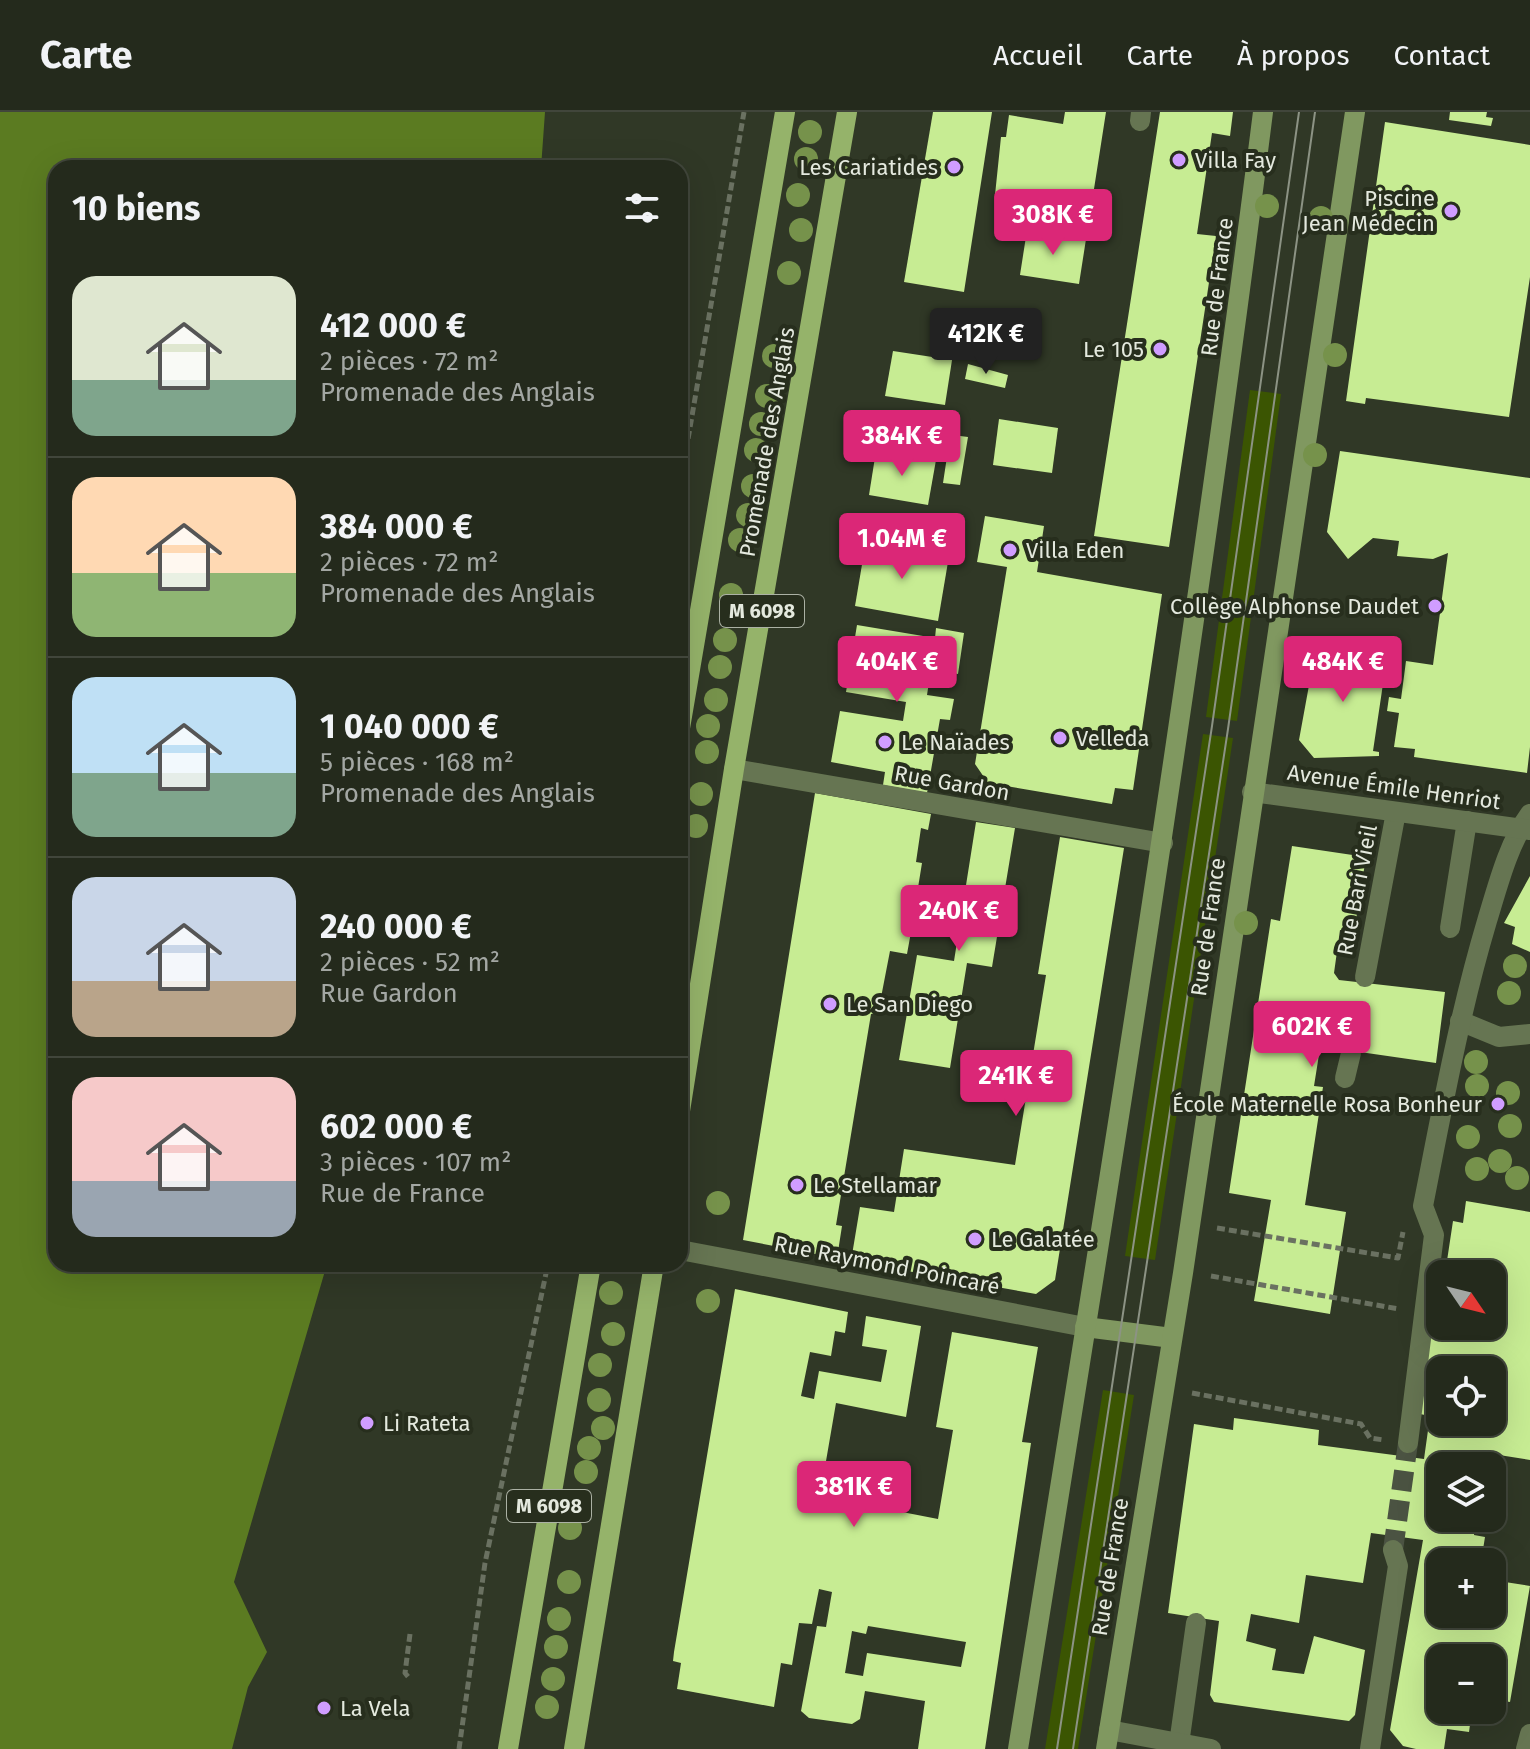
<!DOCTYPE html>
<html lang="fr">
<head>
<meta charset="utf-8">
<style>
	:root { --surface:#242a1c; --page:#303629; --text:#f1f3f6; --muted:#a3a7a3; --line:#41463b; --accent:#db2777 }
	body { margin:0; font-family:"Fira Sans",sans-serif; background:var(--page); color:var(--text); height:100vh; display:flex; flex-direction:column; font-size:30px; white-space:nowrap }
	* { box-sizing:border-box; margin:0 }
	p { font-size:26px; color:var(--muted) }
	.icon { flex:none; width:44px; height:44px; fill:none; stroke:currentColor; stroke-width:2; stroke-linecap:round; stroke-linejoin:round }
	.map { position:relative; flex:1; overflow:hidden }
	.panel { position:absolute; left:48px; top:48px; width:640px; height:1112px; display:flex; flex-direction:column; background:var(--surface); border-radius:24px; box-shadow:0 8px 32px #0002,0 0 0 2px var(--line) }
	.panel>* { flex:none }
	.needle { width:52px; rotate:125deg }
	.buttons { position:absolute; left:1426px; top:1148px; display:grid; gap:16px }
	.buttons a { display:grid; place-items:center; width:80px; height:80px; border-radius:16px; background:var(--surface); box-shadow:0 8px 32px #0002,0 0 0 2px var(--line); font-size:40px }
	.price { position:absolute; translate:-50% -68px; padding:0 18px; border-radius:8px; background:var(--accent); color:#fff; font-size:26px; line-height:52px; filter:drop-shadow(0 2px 4px #0008) }
	.price::after { content:''; position:absolute; left:50%; top:48px; width:24px; height:18px; margin-left:-12px; background:inherit; clip-path:polygon(0 0,100% 0,50% 100%) }
	.price.active { background:#222; color:#fff }
	ul { padding:0; list-style:none }
	li { display:flex; align-items:center; gap:24px; height:200px; padding:0 24px }
	li+li { border-top:2px solid var(--line) }
	li span { display:grid; place-items:center; flex:none; width:224px; height:160px; border-radius:24px; color:#555 }
	li>.icon { margin-inline-start:auto }
	span .icon { width:96px; height:96px; fill:#fffc; stroke-width:1 }
	li b { font-size:34px }
	h2 { display:flex; justify-content:space-between; align-items:center; height:96px; padding:0 24px; font-size:34px }
	header { display:flex; align-items:center; gap:48px; box-sizing:border-box; height:112px; padding:0 40px; background:var(--surface); border-bottom:2px solid var(--line) }
	header strong { font-size:38px }
	nav { display:flex; gap:44px; margin-inline-start:auto; font-size:28px }
	.map>svg:first-child { display:block }
</style>
</head>
<body>
<header>
<strong>Carte</strong>
<nav><a>Accueil</a><a>Carte</a><a>À propos</a><a>Contact</a></nav>
</header>
<div class="map">
<svg width="1530" height="1637" viewBox="0 0 1530 1637">
	<rect width="100%" height="100%" fill="#303826"/>
	<g fill="#3b5502">
		<polygon points="1250,278 1281,282 1237,609 1206,605"/>
		<polygon points="1203,622 1233,626 1155,1148 1125,1144"/>
		<polygon points="1103,1278 1134,1283 1078,1637 1045,1637"/>
	</g>
	<polygon fill="#5b7b21" points="0,0 545,0 541,56 56,56 56,1152 327,1152 234,1470 267,1540 248,1575 232,1637 0,1637"/>
	<g fill="#c7ec93" fill-rule="evenodd">
		<polygon points="933,0 992,0 964,180 904,170"/>
		<polygon points="1065,0 1106,0 1089,109 1049,103 1051,94 995,83 1001,25 1006,25 1009,3 1063,12"/>
		<polygon points="1160,0 1233,0 1230,24 1212,21 1197,122 1216,124 1169,435 1094,424"/>
		<polygon points="1450,0 1487,0 1486,5 1493,6 1491,14 1449,8"/>
		<polygon points="1385,10 1530,33 1530,165 1509,305 1366,286 1365,292 1346,289"/>
		<polygon points="1027,118 1086,127 1079,172 1020,163"/>
		<polygon points="893,239 952,248 945,293 885,284"/>
		<polygon points="968,252 1008,263 1005,276 965,267"/>
		<polygon points="999,307 1058,316 1052,361 993,353"/>
		<polygon points="945,322 968,325 960,373 943,371 948,338 942,336"/>
		<polygon points="876,339 936,348 928,393 869,383"/>
		<polygon points="1340,339 1530,366 1530,635 1527,661 1414,645 1415,637 1394,635 1399,601 1387,599 1389,585 1401,587 1406,549 1433,553 1448,441 1433,447 1397,444 1399,429 1373,426 1348,447 1327,420"/>
		<polygon points="985,404 1044,414 1037,460 1162,482 1133,678 1115,676 1112,692 988,671 975,652 1007,455 977,450"/>
		<polygon points="866,429 949,444 938,509 855,494"/>
		<polygon points="857,513 935,526 936,516 964,521 958,562 931,557 927,583 954,587 950,608 940,607 927,681 883,673 885,660 831,650 840,599 903,609 906,590 846,580"/>
		<polygon points="1316,535 1387,545 1373,639 1379,640 1379,644 1314,646 1299,628"/>
		<polygon points="815,681 931,702 928,718 921,716 916,750 922,751 916,788 909,787 904,820 911,820 907,842 890,839 878,901 871,902 836,1113 842,1114 837,1146 743,1128"/>
		<polygon points="976,710 1015,716 992,855 967,851 950,956 899,948 917,843 954,849"/>
		<polygon points="1060,725 1124,736 1055,1168 1036,1182 851,1149 860,1095 894,1100 904,1037 1015,1053 1046,863 1038,862"/>
		<polygon points="1292,734 1366,745 1354,820 1340,818 1334,861 1339,868 1445,880 1436,951 1353,939 1354,928 1331,924 1321,930 1314,974 1323,975 1305,1093 1346,1100 1330,1202 1254,1189 1271,1088 1229,1081 1271,807 1280,809"/>
		<polygon points="1530,764 1530,840 1512,832 1515,815 1504,811"/>
		<path d="M1466,1089L1530,1100V1348L1480,1340L1478,1354H1440V1406H1476L1474,1423L1485,1425L1481,1450H1440V1502H1492V1468L1530,1474L1510,1590L1492,1587V1546H1440V1598H1472L1469,1620L1447,1617L1444,1637H1416L1403,1634L1390,1618L1423,1428L1371,1421L1363,1471L1306,1463L1299,1511L1251,1502L1246,1529L1276,1537L1272,1558L1304,1562L1314,1524L1365,1538L1355,1603L1349,1609L1214,1590L1210,1583L1219,1509L1168,1501L1194,1312L1233,1318L1234,1306L1319,1318L1318,1333L1424,1347L1430,1304L1415,1301L1432,1192L1440,1194V1214H1492V1162H1445L1453,1109L1463,1111ZM1440,1258H1492V1310H1440Z"/>
		<path d="M735,1177L848,1200L845,1221L835,1219L831,1244L810,1240L801,1284L814,1287L819,1259L881,1270L887,1238L862,1234L866,1204L921,1214L906,1305L836,1291L820,1384L938,1407L953,1318L936,1315L952,1220L1038,1235L1022,1330L1031,1331L985,1637H918L925,1589L865,1579L860,1607L852,1612L809,1606L801,1599L817,1514L826,1515L832,1480L819,1477L812,1512L799,1511L792,1553L781,1551L774,1595L677,1577L681,1551L673,1549L674,1540ZM868,1514L966,1530L961,1555L867,1541L863,1564L845,1561L852,1519L866,1522Z"/>
	</g>
	<g fill="none" stroke-linecap="round" stroke-linejoin="round">
		<polyline stroke="#4b5342" stroke-width="20" stroke-dasharray="20 10" stroke-linecap="butt" points="1393,1438 1408,1331"/>
		<g stroke="#6a7161" stroke-width="5" stroke-dasharray="8 4" stroke-linecap="butt">
			<polyline points="680,374 744,0"/>
			<polyline points="1217,1116 1398,1146 1403,1120"/>
			<polyline points="1211,1164 1399,1197"/>
			<polyline points="1192,1281 1361,1312 1370,1326 1384,1328"/>
			<polyline points="410,1522 405,1561 410,1567"/>
			<polyline points="459,1637 485,1451 548,1152"/>
		</g>
		<g stroke="#667552" stroke-width="20">
			<polyline points="1140,9 1141,0"/>
			<polyline points="1450,816 1467,709"/>
			<polyline points="1365,865 1396,700"/>
			<polyline points="1460,909 1499,925 1530,922"/>
			<polyline points="1345,966 1351,941"/>
			<polyline points="1179,1632 1196,1511"/>
			<polyline points="1526,1637 1530,1622"/>
		</g>
		<g stroke="#667552" stroke-width="20">
			<polyline points="734,657 1163,731"/>
			<polyline points="680,1138 1085,1215"/>
			<path d="M1408,1331L1434,1123L1423,1094C1442,998 1459,903 1487,809C1498,773 1508,732 1530,702"/>
			<polyline points="1109,1618 1211,1637"/>
			<polyline points="1370,1637 1398,1454 1393,1438"/>
		</g>
		<polyline stroke="#667552" stroke-width="20" points="1252,680 1530,718"/>
		<g stroke="#809860" stroke-width="20">
			<polyline points="1085,1215 1172,1226"/>
			<path d="M1018,1637C1106,1092 1194,548 1263,0"/>
			<polyline points="1106,1637 1183,1161 1355,0"/>
		</g>
		<g stroke="#95b36a" stroke-width="20">
			<polyline points="680,616 785,0"/>
			<polyline points="680,999 734,657 847,0"/>
			<polyline points="508,1637 591,1152"/>
			<polyline points="574,1637 654,1152"/>
		</g>
		<g stroke="#8c9384" stroke-width="2">
			<polyline points="1057,1637 1212,614 1299,0"/>
			<polyline points="1073,1637 1228,617 1315,0"/>
		</g>
	</g>
	<g fill="#76924b">
		<circle cx="810" cy="20" r="12"/>
		<circle cx="806" cy="47" r="12"/>
		<circle cx="798" cy="83" r="12"/>
		<circle cx="1267" cy="94" r="12"/>
		<circle cx="1321" cy="106" r="12"/>
		<circle cx="801" cy="118" r="12"/>
		<circle cx="789" cy="161" r="12"/>
		<circle cx="1335" cy="243" r="12"/>
		<circle cx="774" cy="244" r="12"/>
		<circle cx="767" cy="284" r="12"/>
		<circle cx="761" cy="312" r="12"/>
		<circle cx="756" cy="338" r="12"/>
		<circle cx="1315" cy="343" r="12"/>
		<circle cx="753" cy="374" r="12"/>
		<circle cx="748" cy="403" r="12"/>
		<circle cx="740" cy="428" r="12"/>
		<circle cx="731" cy="483" r="12"/>
		<circle cx="725" cy="528" r="12"/>
		<circle cx="720" cy="555" r="12"/>
		<circle cx="716" cy="588" r="12"/>
		<circle cx="708" cy="614" r="12"/>
		<circle cx="707" cy="640" r="12"/>
		<circle cx="701" cy="682" r="12"/>
		<circle cx="696" cy="714" r="12"/>
		<circle cx="1246" cy="811" r="12"/>
		<circle cx="1515" cy="854" r="12"/>
		<circle cx="1509" cy="881" r="12"/>
		<circle cx="1476" cy="950" r="12"/>
		<circle cx="1477" cy="974" r="12"/>
		<circle cx="1508" cy="981" r="12"/>
		<circle cx="1510" cy="1014" r="12"/>
		<circle cx="1468" cy="1025" r="12"/>
		<circle cx="1500" cy="1049" r="12"/>
		<circle cx="1477" cy="1057" r="12"/>
		<circle cx="1517" cy="1066" r="12"/>
		<circle cx="718" cy="1091" r="12"/>
		<circle cx="611" cy="1181" r="12"/>
		<circle cx="708" cy="1189" r="12"/>
		<circle cx="613" cy="1222" r="12"/>
		<circle cx="600" cy="1253" r="12"/>
		<circle cx="599" cy="1288" r="12"/>
		<circle cx="603" cy="1316" r="12"/>
		<circle cx="589" cy="1336" r="12"/>
		<circle cx="586" cy="1360" r="12"/>
		<circle cx="580" cy="1393" r="12"/>
		<circle cx="570" cy="1416" r="12"/>
		<circle cx="569" cy="1470" r="12"/>
		<circle cx="559" cy="1507" r="12"/>
		<circle cx="556" cy="1535" r="12"/>
		<circle cx="553" cy="1567" r="12"/>
		<circle cx="547" cy="1595" r="12"/>
	</g>
	<g fill="#d09dff" stroke="#272e1d" stroke-width="3">
		<circle cx="1179" cy="48" r="8"/>
		<circle cx="954" cy="55" r="8"/>
		<circle cx="1451" cy="99" r="8"/>
		<circle cx="1160" cy="237" r="8"/>
		<circle cx="1010" cy="438" r="8"/>
		<circle cx="1435" cy="494" r="8"/>
		<circle cx="1060" cy="626" r="8"/>
		<circle cx="885" cy="630" r="8"/>
		<circle cx="830" cy="892" r="8"/>
		<circle cx="1498" cy="992" r="8"/>
		<circle cx="797" cy="1073" r="8"/>
		<circle cx="975" cy="1127" r="8"/>
		<circle cx="367" cy="1311" r="8"/>
		<circle cx="324" cy="1596" r="8"/>
	</g>
	<g text-anchor="middle" dominant-baseline="central" stroke-width="8" stroke-linejoin="round" paint-order="stroke">
		<g fill="#272e1d" stroke="#abb1a4" stroke-width="2">
			<rect x="720" y="483" width="84" height="32" rx="6"/>
			<rect x="507" y="1378" width="84" height="32" rx="6"/>
		</g>
		<g font-size="20" font-weight="bold" fill="#e4e9de">
			<text x="762" y="499">M 6098</text>
			<text x="549" y="1394">M 6098</text>
		</g>
		<g font-size="22" fill="#e4e9de" stroke="#272e1d" text-anchor="start">
			<text x="1195" y="48">Villa Fay</text>
			<text x="938" y="55" text-anchor="end">Les Cariatides</text>
			<text x="1435" y="86" text-anchor="end">Piscine<tspan x="1435" dy="25">Jean Médecin</tspan></text>
			<text x="1144" y="237" text-anchor="end">Le 105</text>
			<text x="1026" y="438">Villa Eden</text>
			<text x="1419" y="494" text-anchor="end">Collège Alphonse Daudet</text>
			<text x="1076" y="626">Velleda</text>
			<text x="901" y="630">Le Naïades</text>
			<text x="846" y="892">Le San Diego</text>
			<text x="1482" y="992" text-anchor="end">École Maternelle Rosa Bonheur</text>
			<text x="813" y="1073">Le Stellamar</text>
			<text x="991" y="1127">Le Galatée</text>
			<text x="383" y="1311">Li Rateta</text>
			<text x="340" y="1596">La Vela</text>
		</g>
		<g font-size="22" fill="#e4e9de" stroke="#272e1d">
			<text transform="translate(1217 175) rotate(-83)">Rue de France</text>
			<text transform="translate(767 330) rotate(-80)">Promenade des Anglais</text>
			<text transform="translate(952 671) rotate(10)">Rue Gardon</text>
			<text transform="translate(1394 675) rotate(8)">Avenue Émile Henriot</text>
			<text transform="translate(1357 778) rotate(-79)">Rue Bari Vieil</text>
			<text transform="translate(1208 815) rotate(-82)">Rue de France</text>
			<text transform="translate(887 1153) rotate(11)">Rue Raymond Poincaré</text>
			<text transform="translate(1110 1455) rotate(-81)">Rue de France</text>
		</g>
	</g>
</svg>
<div class="buttons">
<a><svg class="needle" viewBox="-14 -14 28 28"><path d="M0-13l5 13h-10z" fill="#e53935"/><path d="M0 13l5-13h-10z" fill="#a3a7a3"/></svg></a>
<a><svg class="icon" aria-label="locate" viewBox="0 0 24 24"><circle cx="12" cy="12" r="6"/><path d="M12 2v4M12 18v4M2 12h4M18 12h4"/></svg></a>
<a><svg class="icon" aria-label="layers" viewBox="0 0 24 24"><path d="M12 4l9 5-9 5-9-5zM3 14l9 5 9-5"/></svg></a>
<a>+</a>
<a>−</a>
</div>
<b class="price" style="left:1053px;top:145px">308K €</b>
<b class="price active" style="left:986px;top:264px">412K €</b>
<b class="price" style="left:902px;top:366px">384K €</b>
<b class="price" style="left:902px;top:469px">1.04M €</b>
<b class="price" style="left:897px;top:592px">404K €</b>
<b class="price" style="left:1343px;top:592px">484K €</b>
<b class="price" style="left:959px;top:841px">240K €</b>
<b class="price" style="left:1312px;top:957px">602K €</b>
<b class="price" style="left:1016px;top:1006px">241K €</b>
<b class="price" style="left:854px;top:1417px">381K €</b>
<section class="panel">
<h2>10 biens<svg class="icon" aria-label="filters" viewBox="0 0 24 24"><path d="M4 7h16M4 17h16"/><circle cx="9" cy="7" r="2"/><circle cx="15" cy="17" r="2"/></svg></h2>
<ul>
<li><span style="background:linear-gradient(#dfe7d0 65%,#7fa58c 0)"><svg class="icon" aria-label="home" viewBox="0 0 24 24"><path d="M3 11l9-7 9 7M6 9v11h12V9"/></svg></span><div><b>412 000 €</b><p>2 pièces · 72 m²</p><p>Promenade des Anglais</p></div></li>
<li><span style="background:linear-gradient(#ffd9b3 60%,#8fb573 0)"><svg class="icon" aria-label="home" viewBox="0 0 24 24"><path d="M3 11l9-7 9 7M6 9v11h12V9"/></svg></span><div><b>384 000 €</b><p>2 pièces · 72 m²</p><p>Promenade des Anglais</p></div></li>
<li><span style="background:linear-gradient(#bfe0f5 60%,#7fa58c 0)"><svg class="icon" aria-label="home" viewBox="0 0 24 24"><path d="M3 11l9-7 9 7M6 9v11h12V9"/></svg></span><div><b>1 040 000 €</b><p>5 pièces · 168 m²</p><p>Promenade des Anglais</p></div></li>
<li><span style="background:linear-gradient(#c9d6e8 65%,#b9a48a 0)"><svg class="icon" aria-label="home" viewBox="0 0 24 24"><path d="M3 11l9-7 9 7M6 9v11h12V9"/></svg></span><div><b>240 000 €</b><p>2 pièces · 52 m²</p><p>Rue Gardon</p></div></li>
<li><span style="background:linear-gradient(#f6c9c9 65%,#9aa5b1 0)"><svg class="icon" aria-label="home" viewBox="0 0 24 24"><path d="M3 11l9-7 9 7M6 9v11h12V9"/></svg></span><div><b>602 000 €</b><p>3 pièces · 107 m²</p><p>Rue de France</p></div></li>
</ul>
</section>
</div>
</body>
</html>
